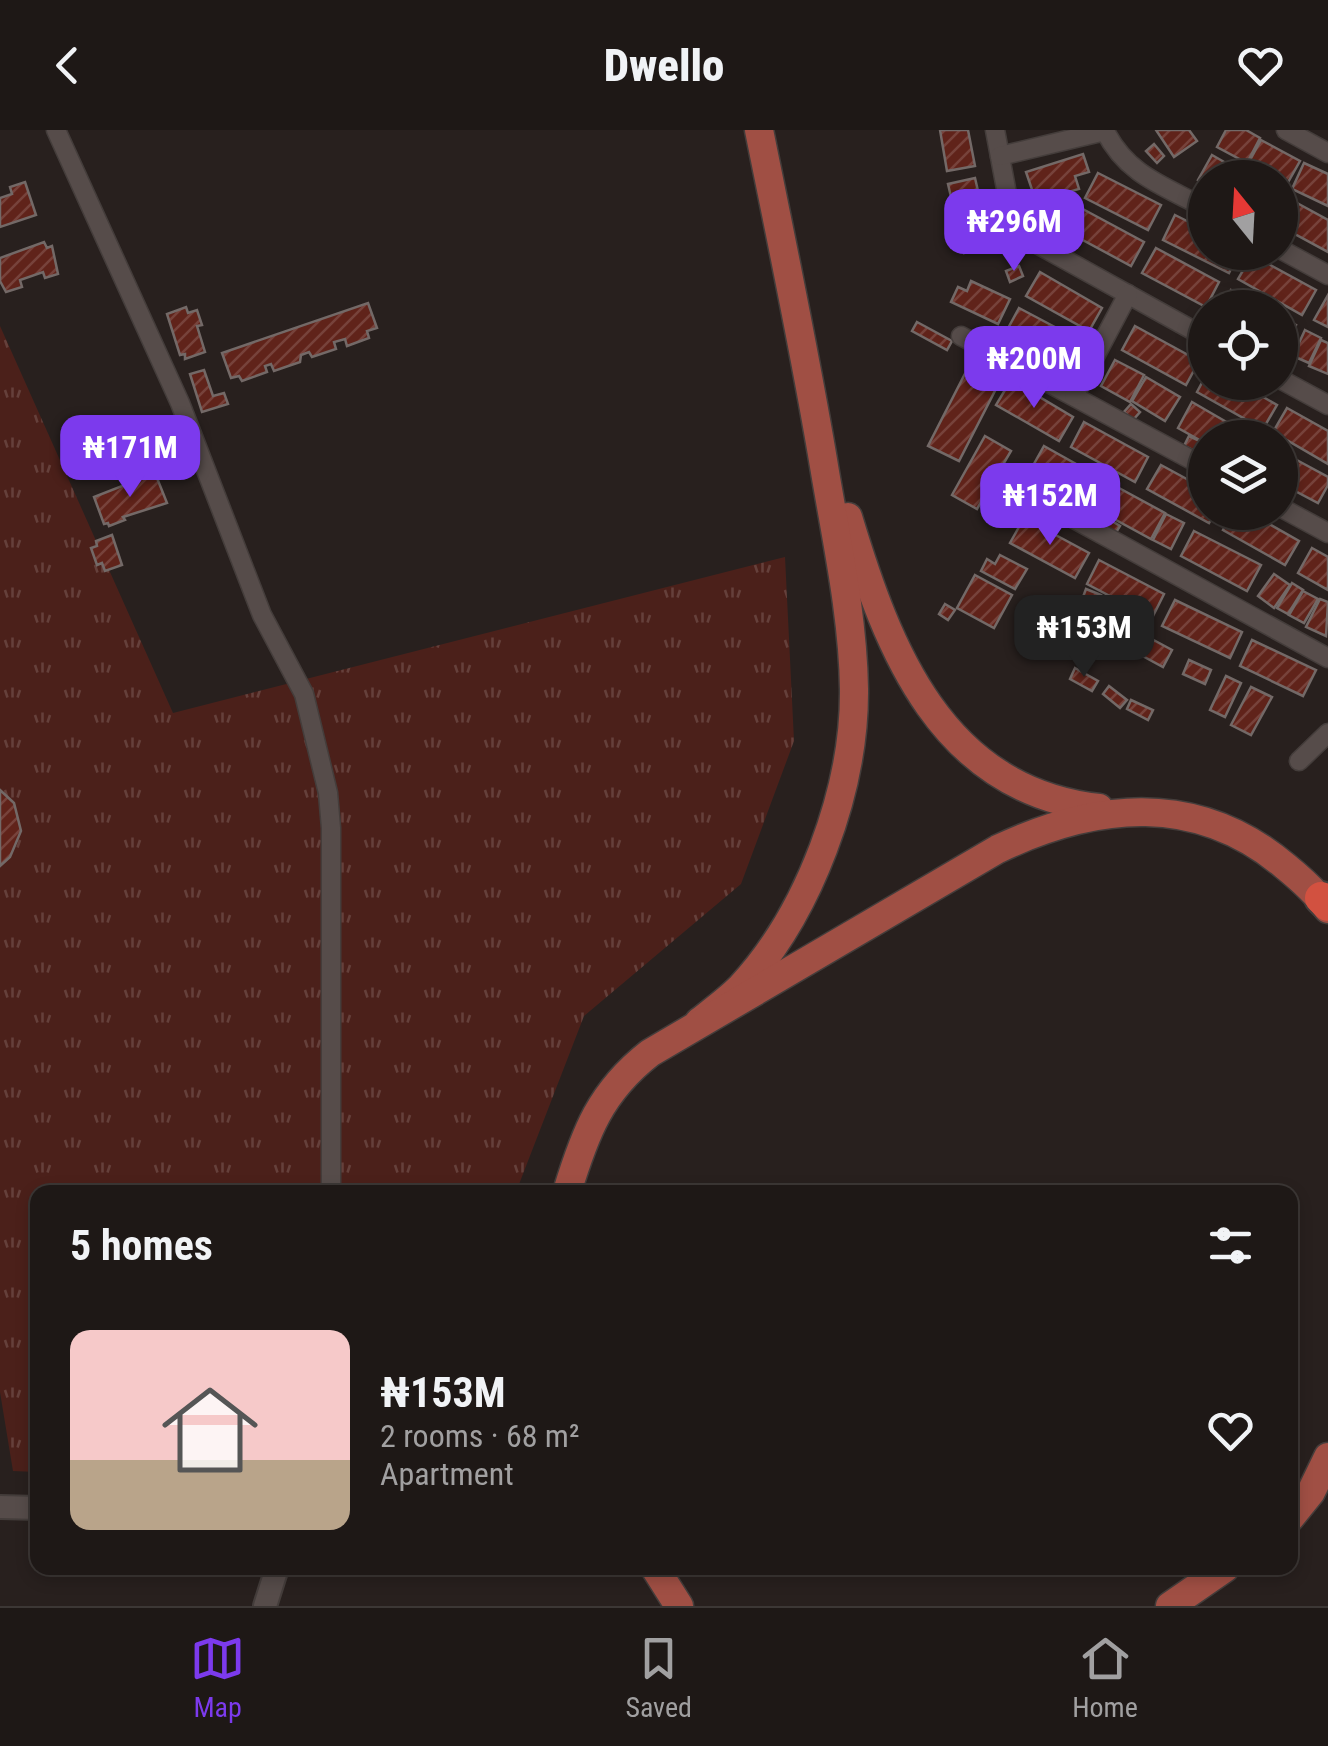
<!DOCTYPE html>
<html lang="en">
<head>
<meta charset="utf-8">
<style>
	:root { --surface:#1e1816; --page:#26211f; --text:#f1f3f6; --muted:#a1a0a1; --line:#3c3735; --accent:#7c3aed }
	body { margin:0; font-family:"Roboto Condensed",sans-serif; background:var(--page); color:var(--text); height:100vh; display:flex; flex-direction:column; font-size:38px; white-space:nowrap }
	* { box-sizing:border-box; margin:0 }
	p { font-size:32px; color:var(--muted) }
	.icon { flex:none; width:55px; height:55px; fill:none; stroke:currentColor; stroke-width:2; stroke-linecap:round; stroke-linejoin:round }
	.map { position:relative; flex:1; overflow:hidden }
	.side { position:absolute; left:30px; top:1055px; width:1268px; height:390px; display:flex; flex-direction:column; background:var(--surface); border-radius:20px; box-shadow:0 5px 15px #0003,0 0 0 2px var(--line) }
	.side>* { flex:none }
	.needle { width:65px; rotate:342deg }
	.controls { position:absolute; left:1188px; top:30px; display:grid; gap:20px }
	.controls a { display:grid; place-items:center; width:110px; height:110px; border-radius:50%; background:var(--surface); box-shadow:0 5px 15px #0003,0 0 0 2px var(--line); font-size:50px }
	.price { position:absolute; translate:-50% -85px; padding:0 22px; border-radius:20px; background:var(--accent); color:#fff; font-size:32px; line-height:65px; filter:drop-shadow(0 2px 5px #0008) }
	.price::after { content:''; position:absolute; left:50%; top:60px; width:30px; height:22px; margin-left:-15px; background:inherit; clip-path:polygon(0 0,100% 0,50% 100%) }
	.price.current { background:#222; color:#fff }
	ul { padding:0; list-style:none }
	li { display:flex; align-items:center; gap:30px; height:250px; padding:0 40px }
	li span { display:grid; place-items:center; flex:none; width:280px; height:200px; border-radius:20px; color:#555 }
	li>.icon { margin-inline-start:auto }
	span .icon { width:120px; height:120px; fill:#fffc; stroke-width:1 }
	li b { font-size:42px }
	h2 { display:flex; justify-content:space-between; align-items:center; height:120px; padding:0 40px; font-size:42px }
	header { display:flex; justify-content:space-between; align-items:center; height:130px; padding:0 40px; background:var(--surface); font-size:45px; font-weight:800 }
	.menu { display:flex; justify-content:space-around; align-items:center; height:140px; border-top:2px solid var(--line); background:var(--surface); font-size:28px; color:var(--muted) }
	.menu a { display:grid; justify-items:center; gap:5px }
	.menu .current { color:var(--accent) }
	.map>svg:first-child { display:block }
</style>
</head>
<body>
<header><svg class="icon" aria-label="back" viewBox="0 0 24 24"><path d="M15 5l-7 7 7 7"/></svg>Dwello<svg class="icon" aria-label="heart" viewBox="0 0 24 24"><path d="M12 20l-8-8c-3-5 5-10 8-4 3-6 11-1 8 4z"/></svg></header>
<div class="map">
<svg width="1328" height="1476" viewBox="0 0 1328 1476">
	<defs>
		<pattern id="grass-tufts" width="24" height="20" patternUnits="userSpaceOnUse" patternTransform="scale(2.5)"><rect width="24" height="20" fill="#4b201a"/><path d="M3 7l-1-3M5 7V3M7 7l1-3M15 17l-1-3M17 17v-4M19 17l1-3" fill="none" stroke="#65403b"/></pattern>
		<pattern id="building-hatch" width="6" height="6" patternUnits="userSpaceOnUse" patternTransform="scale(2.5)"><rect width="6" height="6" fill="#60231a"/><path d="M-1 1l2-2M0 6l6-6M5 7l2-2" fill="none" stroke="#77423b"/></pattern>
	</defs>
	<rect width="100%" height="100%" fill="#28201e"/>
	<polygon fill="url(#grass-tufts)" points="0,196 173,583 785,427 794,611 741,754 584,886 516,1062 38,1062 37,1342 13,1341 0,1262"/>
	<g fill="url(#building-hatch)" stroke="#736967" stroke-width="2.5">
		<polygon points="940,0 968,0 975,36 947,41"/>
		<polygon points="1156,0 1189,0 1197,11 1174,27"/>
		<polygon points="1226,0 1246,0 1260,8 1247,33 1217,17"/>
		<polygon points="1261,10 1300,31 1287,54 1249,32"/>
		<polygon points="1154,14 1164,26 1157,33 1146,21"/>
		<polygon points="1083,24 1089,42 1075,46 1079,59 1061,64 1068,84 1043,92 1026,42"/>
		<polygon points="1212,25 1252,48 1205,48 1205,54 1198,50"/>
		<polygon points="1304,33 1328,44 1328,76 1292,59"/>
		<polygon points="1098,43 1161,75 1148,100 1085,68"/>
		<polygon points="975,48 991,117 964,123 948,54"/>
		<polygon points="25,52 36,85 0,97 0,68 12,64 10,57"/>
		<polygon points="1286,67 1328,90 1328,122 1280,96 1280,79"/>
		<polygon points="1079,77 1144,112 1131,136 1066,101"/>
		<polygon points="1175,85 1205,100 1205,122 1239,122 1229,143 1163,110"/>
		<polygon points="44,112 47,118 52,116 58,144 45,148 43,142 20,150 22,157 6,162 0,151 0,128"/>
		<polygon points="1156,118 1219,152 1206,177 1142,143"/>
		<polygon points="1252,125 1316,160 1302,185 1238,149"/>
		<polygon points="1019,136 1023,146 1010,152 1006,141"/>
		<polygon points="1040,142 1102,178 1089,201 1026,166"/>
		<polygon points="971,151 1010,169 998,194 951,172 958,157 967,161"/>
		<polygon points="1231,160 1263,178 1222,178"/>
		<polygon points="1328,165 1328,197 1314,190"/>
		<polygon points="368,173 377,198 367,201 369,208 347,216 345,209 334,212 336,219 312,227 309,222 301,225 300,232 274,241 271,234 265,236 267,242 242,251 239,246 231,248 222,223"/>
		<polygon points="186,177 188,183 197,180 202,195 197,196 205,222 185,229 185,224 180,225 167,184"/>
		<polygon points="1019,178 1085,213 1072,237 1006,202"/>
		<polygon points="1280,186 1296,195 1283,220 1280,218"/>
		<polygon points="917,192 952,211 947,220 912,201"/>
		<polygon points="1135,196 1199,231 1186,255 1122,220"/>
		<polygon points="1305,200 1321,208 1309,233 1293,226"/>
		<polygon points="1321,210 1328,213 1328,244 1309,236"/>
		<polygon points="1115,230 1144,245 1130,272 1101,256"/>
		<polygon points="970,234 1001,249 959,331 928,316"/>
		<polygon points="204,240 213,266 224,263 228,274 202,282 190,244"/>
		<polygon points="1146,247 1180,267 1165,291 1132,271"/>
		<polygon points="1205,247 1205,252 1237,252 1277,275 1263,299 1197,262"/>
		<polygon points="1011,250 1073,287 1059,311 996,275"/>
		<polygon points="1192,272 1254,308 1205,308 1205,313 1178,298"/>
		<polygon points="1131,274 1140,282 1133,290 1124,282"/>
		<polygon points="1287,278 1328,301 1328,334 1273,302"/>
		<polygon points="1084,292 1148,327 1135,352 1071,317"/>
		<polygon points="985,306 1011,321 977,379 952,365"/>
		<polygon points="1189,306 1204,313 1199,323 1184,316"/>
		<polygon points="1044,316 1076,334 1061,359 1030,341"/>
		<polygon points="1280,321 1328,347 1328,355 1318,373 1280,353"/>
		<polygon points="1076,335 1091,343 1079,364 1065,356"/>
		<polygon points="1161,335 1205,359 1205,382 1215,382 1209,393 1147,359"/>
		<polygon points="155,343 167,373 123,387 125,390 109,396 108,393 104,394 94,367"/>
		<polygon points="1096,343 1109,353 1091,377 1078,367"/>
		<polygon points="1038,347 1058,358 1054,366 1033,355"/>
		<polygon points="1119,358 1165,383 1151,409 1105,384"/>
		<polygon points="1061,360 1074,370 1067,378 1054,368"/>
		<polygon points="1233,382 1248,382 1299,411 1285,435 1223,400"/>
		<polygon points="1166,384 1184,393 1171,419 1153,410"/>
		<polygon points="1102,385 1120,396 1115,404 1097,394"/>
		<polygon points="1024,388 1089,423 1075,448 1010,413"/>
		<polygon points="1194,401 1261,435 1247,461 1181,426"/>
		<polygon points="112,405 122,435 105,441 102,433 97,435 91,418 97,416 96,411"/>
		<polygon points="1312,418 1328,427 1328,460 1298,443"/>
		<polygon points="1000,425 1027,439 1015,459 981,441 987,429 995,434"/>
		<polygon points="1099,430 1164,464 1152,488 1087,454"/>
		<polygon points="1274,444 1290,455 1274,478 1258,466"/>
		<polygon points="975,445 1012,465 994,498 957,478"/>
		<polygon points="1292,453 1303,460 1288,484 1277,478"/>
		<polygon points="1086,459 1101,465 1098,473 1083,467"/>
		<polygon points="1303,461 1318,469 1304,493 1289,485"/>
		<polygon points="1320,469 1328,472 1326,506 1306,497"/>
		<polygon points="1175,470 1242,502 1230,528 1162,496"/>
		<polygon points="945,474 955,480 948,490 939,484"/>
		<polygon points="1148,507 1172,520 1163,537 1139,524"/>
		<polygon points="1252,510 1316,540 1303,566 1240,536"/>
		<polygon points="1189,530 1211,540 1205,554 1183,544"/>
		<polygon points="1075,538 1098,551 1092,561 1070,549"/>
		<polygon points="1226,546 1241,553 1225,587 1210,580"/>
		<polygon points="1109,556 1127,570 1120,578 1103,564"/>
		<polygon points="1251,557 1272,567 1251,605 1231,595"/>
		<polygon points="1131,570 1153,580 1148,590 1127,579"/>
		<polygon points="0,660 14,673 21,701 10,727 0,736"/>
	</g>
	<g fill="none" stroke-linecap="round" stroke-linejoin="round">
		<g stroke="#443d3b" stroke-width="21">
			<g id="minor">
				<polyline points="56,0 180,273 262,485 304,564 328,663 331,698 331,1062"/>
				<polyline points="995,0 1007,64 1018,96 1037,114 1205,207"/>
				<polyline points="1286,0 1328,23"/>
				<path d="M1000,26L1105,1C1127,45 1164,56 1205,78"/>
				<polyline points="1280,119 1328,145"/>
				<polyline points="961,206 1205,337"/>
				<polyline points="1280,249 1328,275"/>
				<polyline points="1074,266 1128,164"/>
				<polyline points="1010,354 1328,528"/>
				<polyline points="1280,377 1328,403"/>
				<polyline points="1299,631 1328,603"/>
			</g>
		</g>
		<g stroke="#443d3b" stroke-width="26">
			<g id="tertiary">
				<polyline points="0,1377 38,1378"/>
				<polyline points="265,1476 277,1438"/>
			</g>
		</g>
		<g stroke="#443d3b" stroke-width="31">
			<g id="primary">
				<path d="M848,387C888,520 941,660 1099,678"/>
				<path d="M699,892C713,881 728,870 740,858C809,784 855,660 854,559C853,487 837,413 825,342C806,227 782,114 759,0"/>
				<path d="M567,1062C585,1003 600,962 650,923L998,719C1097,672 1197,662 1285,736C1301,749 1316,762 1328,779"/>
				<polyline points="1290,1388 1311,1362 1328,1327"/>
				<polyline points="655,1438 679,1476"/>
				<polyline points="1170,1476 1225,1438"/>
			</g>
		</g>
		<g stroke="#443d3b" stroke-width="36">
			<polyline id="motorway" points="1321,768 1328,775"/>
		</g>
		<use href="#minor" stroke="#564c4a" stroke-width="18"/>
		<use href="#tertiary" stroke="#564c4a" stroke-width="22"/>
		<use href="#primary" stroke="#a04f44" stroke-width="28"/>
		<use href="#motorway" stroke="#d25140" stroke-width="32"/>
	</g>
</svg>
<div class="controls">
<a><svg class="needle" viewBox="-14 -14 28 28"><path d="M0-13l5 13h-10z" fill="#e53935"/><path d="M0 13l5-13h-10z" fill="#a1a0a1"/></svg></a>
<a><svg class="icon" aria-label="locate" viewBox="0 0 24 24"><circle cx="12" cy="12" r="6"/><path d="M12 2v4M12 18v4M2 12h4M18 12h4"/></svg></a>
<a><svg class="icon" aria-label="layers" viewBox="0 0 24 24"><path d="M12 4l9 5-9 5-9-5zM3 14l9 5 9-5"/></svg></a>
</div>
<b class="price" style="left:1014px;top:144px">₦296M</b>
<b class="price" style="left:1034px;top:281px">₦200M</b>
<b class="price" style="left:130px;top:370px">₦171M</b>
<b class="price" style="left:1050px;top:418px">₦152M</b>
<b class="price current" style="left:1084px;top:550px">₦153M</b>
<section class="side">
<h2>5 homes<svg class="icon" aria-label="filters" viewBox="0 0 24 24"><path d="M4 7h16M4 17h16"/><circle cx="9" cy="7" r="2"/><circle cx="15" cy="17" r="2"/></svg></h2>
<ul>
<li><span style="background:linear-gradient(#f6c9c9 65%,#b9a48a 0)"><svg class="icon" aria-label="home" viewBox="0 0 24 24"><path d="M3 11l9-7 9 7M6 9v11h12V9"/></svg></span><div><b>₦153M</b><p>2 rooms · 68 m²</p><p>Apartment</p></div><svg class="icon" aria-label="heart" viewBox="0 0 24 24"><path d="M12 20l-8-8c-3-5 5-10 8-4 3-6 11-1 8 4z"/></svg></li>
</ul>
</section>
</div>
<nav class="menu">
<a class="current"><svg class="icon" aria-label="map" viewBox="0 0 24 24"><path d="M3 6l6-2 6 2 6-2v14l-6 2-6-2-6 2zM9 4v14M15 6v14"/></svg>Map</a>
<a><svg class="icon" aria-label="saved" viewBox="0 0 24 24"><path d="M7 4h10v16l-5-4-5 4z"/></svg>Saved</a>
<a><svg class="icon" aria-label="home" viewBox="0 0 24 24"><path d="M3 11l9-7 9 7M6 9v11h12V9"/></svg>Home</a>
</nav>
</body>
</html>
